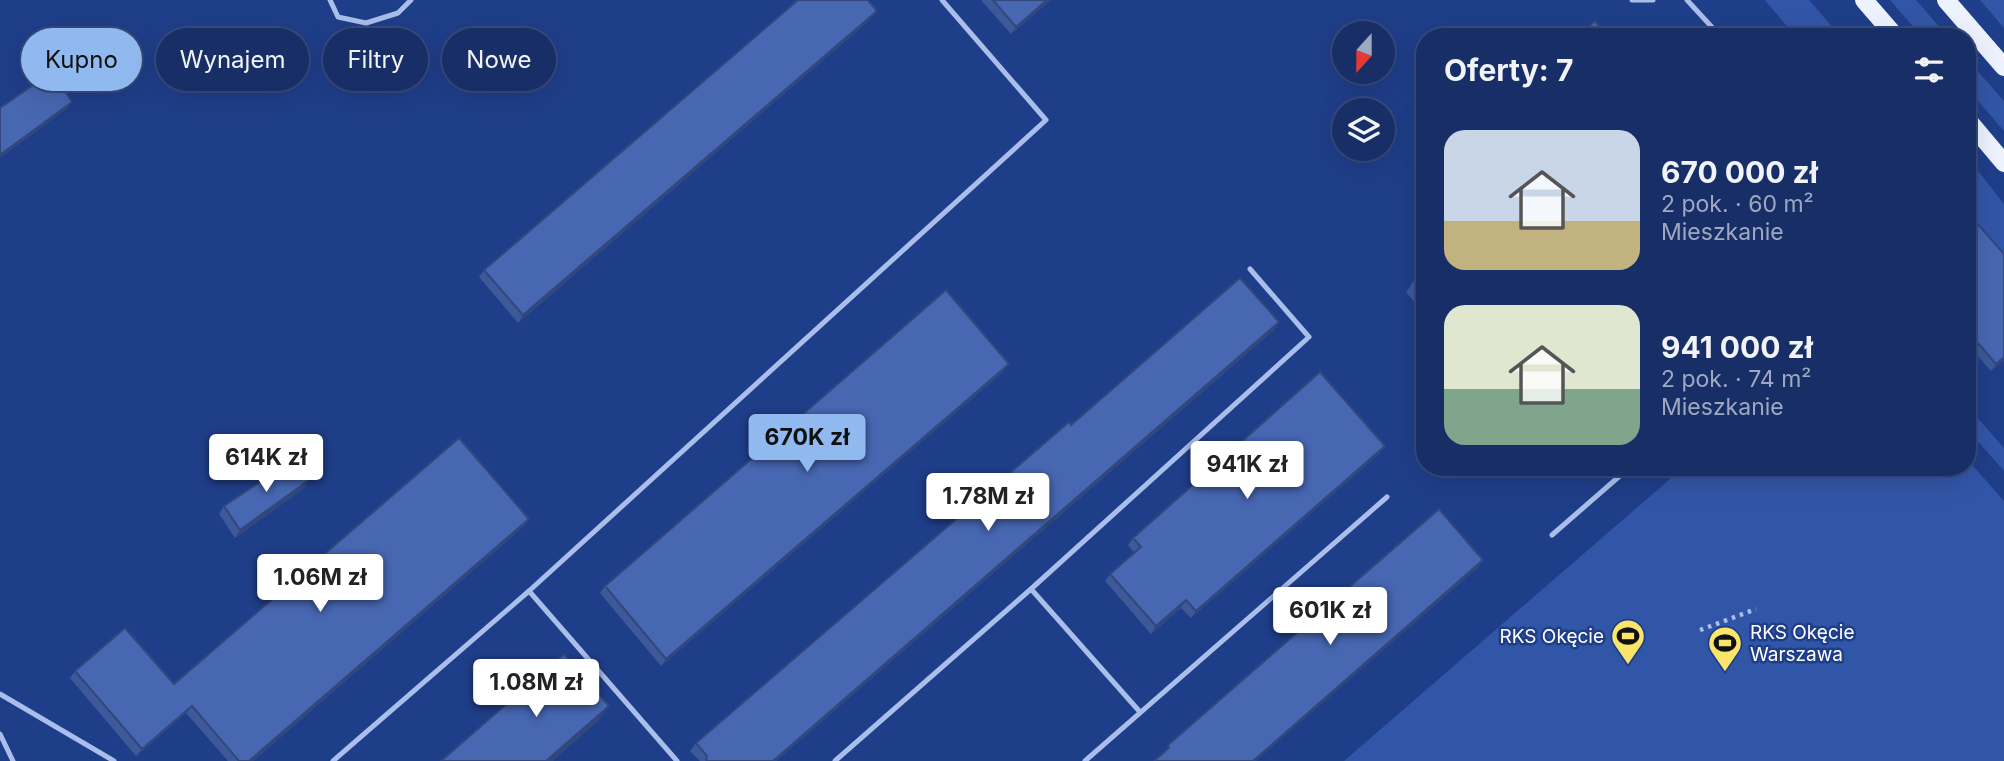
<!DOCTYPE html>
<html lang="pl">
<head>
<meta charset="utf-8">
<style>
	:root { --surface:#172e67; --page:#243a70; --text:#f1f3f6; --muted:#9ea8c0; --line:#364a7b; --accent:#90b9f0 }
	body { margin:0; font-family:Inter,sans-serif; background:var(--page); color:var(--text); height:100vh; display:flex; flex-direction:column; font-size:26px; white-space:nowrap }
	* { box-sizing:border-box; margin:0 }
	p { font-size:23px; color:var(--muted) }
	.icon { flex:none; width:38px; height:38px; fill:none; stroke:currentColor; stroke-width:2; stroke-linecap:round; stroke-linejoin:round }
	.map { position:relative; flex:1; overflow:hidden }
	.drawer { position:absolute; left:1416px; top:28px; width:560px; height:448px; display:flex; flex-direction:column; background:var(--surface); border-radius:28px; box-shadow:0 7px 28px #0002,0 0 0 2px var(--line) }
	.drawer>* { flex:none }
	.top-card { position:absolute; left:21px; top:28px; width:665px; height:63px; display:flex; gap:14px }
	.needle { width:46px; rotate:201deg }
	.fabs { position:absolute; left:1332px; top:21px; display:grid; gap:14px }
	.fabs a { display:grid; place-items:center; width:63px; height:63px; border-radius:50%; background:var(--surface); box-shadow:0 7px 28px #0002,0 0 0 2px var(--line); font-size:35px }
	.price { position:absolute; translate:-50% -60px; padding:0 16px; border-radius:7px; background:#fff; color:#222; font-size:23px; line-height:46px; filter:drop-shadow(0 2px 4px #0008) }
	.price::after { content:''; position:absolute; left:50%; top:42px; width:21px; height:16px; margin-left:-10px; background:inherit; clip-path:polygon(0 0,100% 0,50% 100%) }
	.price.selected { background:var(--accent); color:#111 }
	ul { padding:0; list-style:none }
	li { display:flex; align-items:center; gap:21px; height:175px; padding:0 28px }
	li span { display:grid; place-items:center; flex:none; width:196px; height:140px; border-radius:21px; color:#555 }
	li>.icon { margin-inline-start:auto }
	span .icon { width:84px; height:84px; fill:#fffc; stroke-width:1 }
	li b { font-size:30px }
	h2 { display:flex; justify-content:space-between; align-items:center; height:84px; padding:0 28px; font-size:30px }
	.pill { padding:0 24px; border-radius:32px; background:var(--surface); box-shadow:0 7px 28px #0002,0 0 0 2px var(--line); font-size:24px; line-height:63px }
	.pill.selected { background:var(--accent); color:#111 }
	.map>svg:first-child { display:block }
</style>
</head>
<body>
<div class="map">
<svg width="2004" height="761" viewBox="0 0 2004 761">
	<rect width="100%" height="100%" fill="#1f3e89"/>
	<g fill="#3256a7">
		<polygon points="1765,0 1809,0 1841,37 1796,37"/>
		<polygon points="1890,0 1916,0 1948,37 1922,37"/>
		<polygon points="1980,0 2004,0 2004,28"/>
		<polygon points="1967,59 2004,101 2004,131 1967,88"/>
		<polygon points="1967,157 2004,204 2004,268 1967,225"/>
		<polygon points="1967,406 2004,448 2004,471 1967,429"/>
		<polygon points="1967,459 2004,501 2004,761 1344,761 1684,467 1967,467"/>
	</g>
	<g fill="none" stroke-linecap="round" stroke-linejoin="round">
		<polyline stroke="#aabeeb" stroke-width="4.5" stroke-dasharray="3.5 5" stroke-linecap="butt" points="1700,630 1756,609"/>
		<g stroke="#aabeeb" stroke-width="5">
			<polyline points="330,0 338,17 366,23 398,13 411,0"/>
			<polyline points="1632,0 1653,0"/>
			<polyline points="1687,0 1721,37"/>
			<polyline points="1552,535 1630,467"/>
			<polyline points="1031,589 1140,712"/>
			<polyline points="529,591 677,761"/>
			<polyline points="0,694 114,761"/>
			<polyline points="0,734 13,761"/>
			<polyline points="333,761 529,591 1046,120 942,0"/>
			<polyline points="835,761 1031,589 1309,337 1250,269"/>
			<polyline points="1085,761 1387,497"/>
		</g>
		<g stroke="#eef2fe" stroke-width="18">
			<polyline points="1864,0 1896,37"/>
			<polyline points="1946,0 2004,67"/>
			<polyline points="1967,119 2004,163"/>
		</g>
	</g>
	<g fill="#3d5999">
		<polygon points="981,0 1051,0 1011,34"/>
		<polygon points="872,18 518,323 479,277 484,270"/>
		<polygon points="1967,214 2004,360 1991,371 1974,352"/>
		<polygon points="1424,268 1424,313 1406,292 1420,272"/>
		<polygon points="1279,322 1274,330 776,761 700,761 690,751 696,743 1071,425"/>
		<polygon points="1004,371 661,666 600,593 605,586"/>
		<polygon points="1385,446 1380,453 1191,618 1181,608 1151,634 1105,581 1110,574 1134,553 1128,545 1133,538"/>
		<polygon points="309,480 304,488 235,538 219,514 224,506"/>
		<polygon points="529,519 524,526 253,761 228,761 186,713 136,756 70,678 75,671 174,684"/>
	</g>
	<g fill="#32487d">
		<polygon points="1047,0 1051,0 1011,34 1016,27"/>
		<polygon points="877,11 872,18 518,323 523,315"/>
		<polygon points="72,102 67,109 0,158 0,155"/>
		<polygon points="1279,322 1274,330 776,761 773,761"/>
		<polygon points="1979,344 1974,352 1967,358 1967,356"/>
		<polygon points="2004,357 2004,360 1991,371 1996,364"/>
		<polygon points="1009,364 1004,371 661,666 666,659"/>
		<polygon points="1385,446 1380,453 1191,618 1196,611"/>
		<polygon points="309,480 304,488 235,538 240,530"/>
		<polygon points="529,519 524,526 253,761 249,761"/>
		<polygon points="1483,560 1478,568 1256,761 1253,761"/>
		<polygon points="1186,600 1181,608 1151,634 1156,626"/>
		<polygon points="192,706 186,713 136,756 142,749"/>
		<polygon points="609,706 599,720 553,761 546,761"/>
	</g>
	<g fill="#4767b2" stroke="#32487d" stroke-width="2">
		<polygon points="798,0 868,0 877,11 523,315 484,270"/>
		<polygon points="993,0 1047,0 1016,27"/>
		<polygon points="1595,21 1608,37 1577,37"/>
		<polygon points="52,72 72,102 0,155 0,108"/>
		<polygon points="1968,213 2004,254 2004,357 1996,364 1979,344 1967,356"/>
		<polygon points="1424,268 1424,278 1420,272"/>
		<polygon points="1240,278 1279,322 773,761 706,761 707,756 696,743 1069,422 1071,425"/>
		<polygon points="946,290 1009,364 666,659 605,586"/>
		<polygon points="1320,372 1385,446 1196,611 1186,600 1156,626 1110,574 1141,547 1133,538"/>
		<polygon points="459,438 529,519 249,761 239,761 192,706 142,749 75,671 125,628 174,684"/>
		<polygon points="294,459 309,480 240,530 224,506"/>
		<polygon points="1439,509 1483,560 1253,761 1154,761 1169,748 1168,745"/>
		<polygon points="564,654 609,706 546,761 441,761"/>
	</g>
	<defs>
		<g id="stadium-pin" transform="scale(1.75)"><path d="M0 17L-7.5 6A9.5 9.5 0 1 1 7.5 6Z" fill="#f9e569" stroke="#1f3e89"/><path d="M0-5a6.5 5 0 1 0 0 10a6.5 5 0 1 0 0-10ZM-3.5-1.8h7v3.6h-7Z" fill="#111"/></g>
	</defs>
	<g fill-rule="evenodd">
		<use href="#stadium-pin" x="1628" y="636"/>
		<use href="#stadium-pin" x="1725" y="643"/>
	</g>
	<g text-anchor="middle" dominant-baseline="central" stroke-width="5" stroke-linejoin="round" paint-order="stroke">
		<g font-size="19" fill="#fff" stroke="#1f3e89" text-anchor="start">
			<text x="1750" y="632">RKS Okęcie<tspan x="1750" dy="22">Warszawa</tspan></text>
			<text x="1604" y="636" text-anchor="end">RKS Okęcie</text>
		</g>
	</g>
</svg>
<div class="fabs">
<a><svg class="needle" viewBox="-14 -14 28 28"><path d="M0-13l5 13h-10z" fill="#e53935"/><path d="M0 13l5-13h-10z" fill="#9ea8c0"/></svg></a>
<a><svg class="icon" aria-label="layers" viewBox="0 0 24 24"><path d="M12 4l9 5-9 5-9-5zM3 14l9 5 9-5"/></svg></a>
</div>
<b class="price selected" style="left:807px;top:474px">670K zł</b>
<b class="price" style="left:266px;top:494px">614K zł</b>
<b class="price" style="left:1247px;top:501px">941K zł</b>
<b class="price" style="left:988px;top:533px">1.78M zł</b>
<b class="price" style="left:320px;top:614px">1.06M zł</b>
<b class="price" style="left:1330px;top:647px">601K zł</b>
<b class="price" style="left:536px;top:719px">1.08M zł</b>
<div class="top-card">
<a class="pill selected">Kupno</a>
<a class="pill">Wynajem</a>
<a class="pill">Filtry</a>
<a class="pill">Nowe</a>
</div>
<section class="drawer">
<h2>Oferty: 7<svg class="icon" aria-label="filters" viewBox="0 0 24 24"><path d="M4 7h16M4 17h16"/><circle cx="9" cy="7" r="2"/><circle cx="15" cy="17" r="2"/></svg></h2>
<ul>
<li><span style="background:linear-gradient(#c9d6e8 65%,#c2b280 0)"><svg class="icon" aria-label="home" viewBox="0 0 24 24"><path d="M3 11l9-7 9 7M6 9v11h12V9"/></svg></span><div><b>670 000 zł</b><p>2 pok. · 60 m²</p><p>Mieszkanie</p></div></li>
<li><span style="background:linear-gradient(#dfe7d0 60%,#7fa58c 0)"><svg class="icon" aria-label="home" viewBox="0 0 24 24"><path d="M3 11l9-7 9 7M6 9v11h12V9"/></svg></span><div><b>941 000 zł</b><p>2 pok. · 74 m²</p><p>Mieszkanie</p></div></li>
</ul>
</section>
</div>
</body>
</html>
